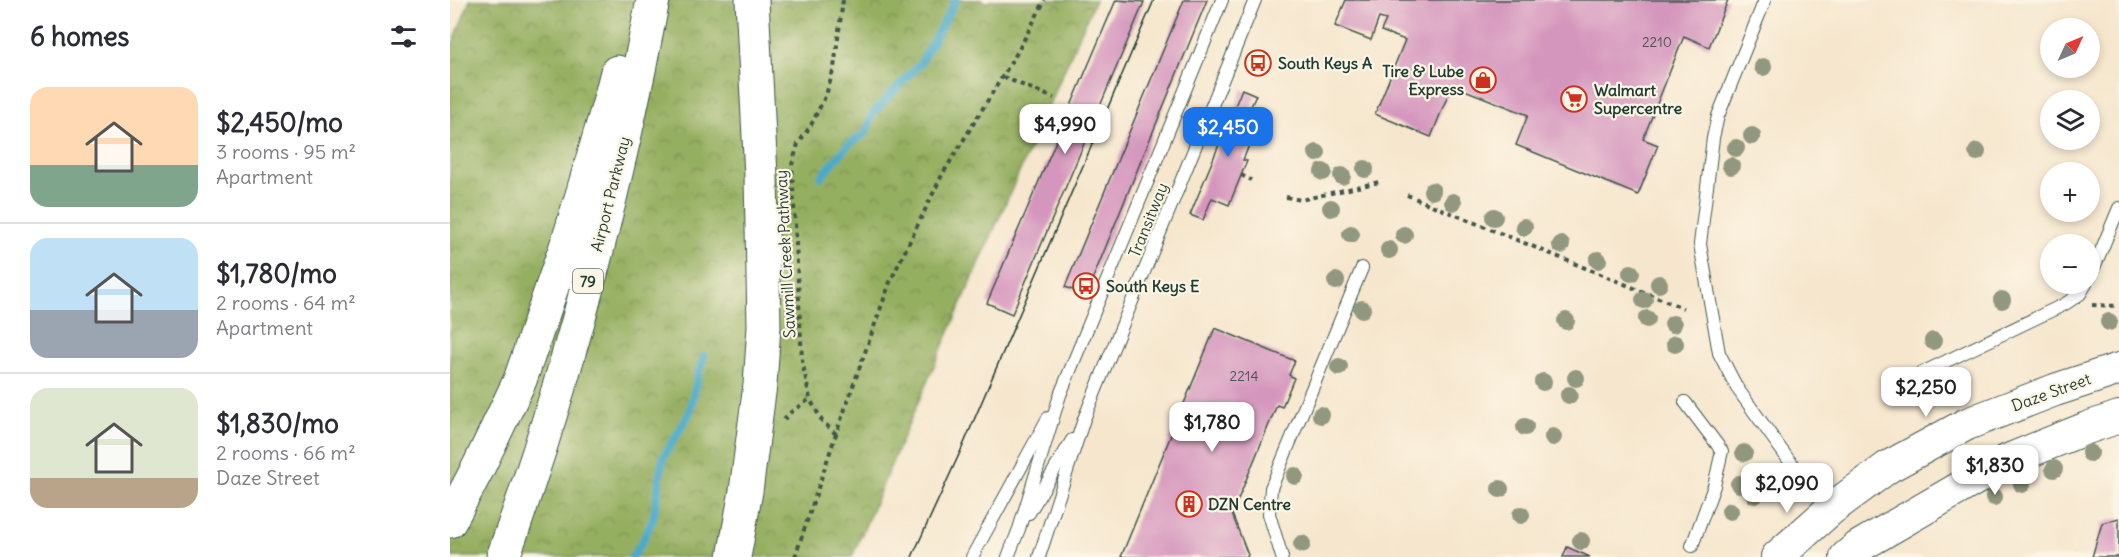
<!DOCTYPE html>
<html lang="en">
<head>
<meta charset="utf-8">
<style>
	:root { --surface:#fff; --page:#f7f7f7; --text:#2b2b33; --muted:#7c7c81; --line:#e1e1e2; --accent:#1a73e8 }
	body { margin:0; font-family:Delius,sans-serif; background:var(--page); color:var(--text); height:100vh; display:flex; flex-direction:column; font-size:22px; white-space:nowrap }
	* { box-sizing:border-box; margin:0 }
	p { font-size:20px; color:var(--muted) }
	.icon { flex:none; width:33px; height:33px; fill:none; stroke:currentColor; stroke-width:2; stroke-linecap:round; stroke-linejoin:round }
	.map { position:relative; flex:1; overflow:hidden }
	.side { display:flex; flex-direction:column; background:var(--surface); width:450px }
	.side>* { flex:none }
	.needle { width:39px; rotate:46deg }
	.fabs { position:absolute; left:1590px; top:18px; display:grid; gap:12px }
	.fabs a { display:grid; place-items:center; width:60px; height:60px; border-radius:50%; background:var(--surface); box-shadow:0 3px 9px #0003; font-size:30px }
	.price { position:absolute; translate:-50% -51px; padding:0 14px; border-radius:12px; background:#fff; color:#222; font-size:20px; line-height:39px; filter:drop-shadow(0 2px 3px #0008) }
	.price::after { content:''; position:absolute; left:50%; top:36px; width:18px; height:14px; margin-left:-9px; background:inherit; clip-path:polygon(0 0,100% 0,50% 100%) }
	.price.on { background:var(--accent); color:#fff }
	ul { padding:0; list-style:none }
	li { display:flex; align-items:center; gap:18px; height:150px; padding:0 30px }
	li+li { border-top:2px solid var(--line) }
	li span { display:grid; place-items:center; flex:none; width:168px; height:120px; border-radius:18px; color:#555 }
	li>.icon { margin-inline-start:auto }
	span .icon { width:72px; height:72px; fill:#fffc; stroke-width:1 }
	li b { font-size:26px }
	h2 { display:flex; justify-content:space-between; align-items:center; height:72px; padding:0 30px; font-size:26px }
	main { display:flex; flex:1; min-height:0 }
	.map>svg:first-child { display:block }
</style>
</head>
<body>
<main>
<section class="side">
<h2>6 homes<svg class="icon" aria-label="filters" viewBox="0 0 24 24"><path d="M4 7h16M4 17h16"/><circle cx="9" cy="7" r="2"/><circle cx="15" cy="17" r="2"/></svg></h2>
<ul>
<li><span style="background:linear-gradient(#ffd9b3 65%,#7fa58c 0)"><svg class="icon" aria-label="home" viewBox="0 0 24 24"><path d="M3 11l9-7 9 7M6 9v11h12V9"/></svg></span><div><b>$2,450/mo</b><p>3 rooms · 95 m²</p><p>Apartment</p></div></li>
<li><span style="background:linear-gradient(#bfe0f5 60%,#9aa5b1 0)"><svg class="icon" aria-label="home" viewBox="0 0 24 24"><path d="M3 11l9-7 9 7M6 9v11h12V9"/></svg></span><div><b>$1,780/mo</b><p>2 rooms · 64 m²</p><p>Apartment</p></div></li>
<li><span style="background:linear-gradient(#dfe7d0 75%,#b9a48a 0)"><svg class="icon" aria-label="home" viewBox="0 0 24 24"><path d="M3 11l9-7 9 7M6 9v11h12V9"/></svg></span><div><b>$1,830/mo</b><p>2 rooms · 66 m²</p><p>Daze Street</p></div></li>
</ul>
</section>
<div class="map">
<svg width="1669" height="557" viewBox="0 0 1669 557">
	<defs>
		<pattern id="forest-crowns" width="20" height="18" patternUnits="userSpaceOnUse" patternTransform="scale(1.5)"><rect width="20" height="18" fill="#95af60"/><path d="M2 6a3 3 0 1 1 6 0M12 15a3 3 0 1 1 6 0" fill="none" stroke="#799050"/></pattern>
	</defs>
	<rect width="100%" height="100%" fill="#fcf5e5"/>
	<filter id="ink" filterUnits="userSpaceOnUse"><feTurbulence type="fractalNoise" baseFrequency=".0167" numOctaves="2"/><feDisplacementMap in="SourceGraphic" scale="12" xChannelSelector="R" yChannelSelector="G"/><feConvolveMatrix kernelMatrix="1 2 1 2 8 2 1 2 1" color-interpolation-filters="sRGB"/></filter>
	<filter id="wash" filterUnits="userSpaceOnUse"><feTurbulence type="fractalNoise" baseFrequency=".008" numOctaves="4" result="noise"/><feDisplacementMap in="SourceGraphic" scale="24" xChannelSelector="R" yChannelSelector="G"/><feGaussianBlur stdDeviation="1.35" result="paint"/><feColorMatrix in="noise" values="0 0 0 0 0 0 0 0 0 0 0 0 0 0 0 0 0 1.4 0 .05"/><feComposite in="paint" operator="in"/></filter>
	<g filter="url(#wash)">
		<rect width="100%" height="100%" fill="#f6e6cd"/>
		<polygon fill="url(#forest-crowns)" stroke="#5a764a" stroke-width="1.5" points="20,0 532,0 536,3 542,0 645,0 458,425 402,557 0,557 0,51"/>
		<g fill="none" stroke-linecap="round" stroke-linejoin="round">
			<g stroke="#4baaca" stroke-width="8">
				<polyline points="371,177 397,146 416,133 423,113 470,64 506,0"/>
				<polyline points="182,557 192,542 203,519 213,458 239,414 249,371 254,356"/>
			</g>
		</g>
		<g id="blocks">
			<g fill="#d596bd">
				<polygon points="666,0 694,2 562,314 537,303"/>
				<polygon points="734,0 757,0 636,295 615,287"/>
				<polygon points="896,0 1278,0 1259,47 1234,36 1193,139 1208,145 1188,195 1066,145 1078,115 1002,85 981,137 925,114 955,40 931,31 936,20 929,18 921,40 885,26"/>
				<polygon points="792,89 806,95 797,116 809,121 793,160 797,161 779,205 762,198 753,220 740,215"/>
				<polygon points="765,328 845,361 839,375 844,378 832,407 827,405 782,514 798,555 797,557 671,557"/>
				<polygon points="1669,518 1669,557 1642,557 1652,523"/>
				<polygon points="1117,547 1140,557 1113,557"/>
			</g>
		</g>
	</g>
	<g filter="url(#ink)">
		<use href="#blocks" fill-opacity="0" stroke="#3f564b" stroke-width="1.5"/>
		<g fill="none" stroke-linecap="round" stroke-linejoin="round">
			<g stroke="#3f564b" stroke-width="14">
				<g id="service">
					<polyline points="1315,0 1268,116 1263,138 1250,244 1269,353 1287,388 1338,459 1380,508"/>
					<polyline points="1640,277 1669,208"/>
					<polyline points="1453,382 1615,304 1630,294 1636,284"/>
					<polyline points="1235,402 1272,451 1264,486 1242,546"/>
					<polyline points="579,513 622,440"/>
					<polyline points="522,557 598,418"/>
					<polyline points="558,557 569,529 610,395 772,0"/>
					<polyline points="589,557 634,419 805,0"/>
					<polyline points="832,557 819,514 821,488 912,268"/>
				</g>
			</g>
			<g stroke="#3f564b" stroke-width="34">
				<g id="tertiary">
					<polyline points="1327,557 1381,509 1438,467 1517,424 1605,390 1669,369"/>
					<polyline points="1396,557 1408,547 1558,460 1637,428 1669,417"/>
				</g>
			</g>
			<g stroke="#3f564b" stroke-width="35">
				<g id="trunk">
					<polyline points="0,521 29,466 70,380 121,232 158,107 167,72"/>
					<path d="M53,557C118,377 167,188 203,0"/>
					<polyline points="284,557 296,491 310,385 314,326 311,176 302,0"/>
				</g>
			</g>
			<g stroke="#3f564b" stroke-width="4" stroke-dasharray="4.5 4.5" stroke-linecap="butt">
				<polyline points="553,77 604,98"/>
				<polyline points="791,175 801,180"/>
				<polyline points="957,195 1233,308"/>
				<polyline points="836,197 851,200 929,182"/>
				<polyline points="1642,305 1669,306"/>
				<polyline points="334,420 341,412 360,399"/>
				<polyline points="386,434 372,421 360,399 352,360 342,165 348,144 361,125 376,95 384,68 393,0"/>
				<polyline points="345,557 386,434 440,282 492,175 568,51 595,0"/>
			</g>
			<use href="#service" stroke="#fff" stroke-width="12"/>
			<use href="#tertiary" stroke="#fff" stroke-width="32"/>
			<use href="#trunk" stroke="#fff" stroke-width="33"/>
			<polyline stroke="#1f3d34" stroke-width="1.5" points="462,557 512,448 704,0"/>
		</g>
		<g fill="#91987f">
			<circle cx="1313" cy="67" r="9"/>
			<circle cx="1302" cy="136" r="9"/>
			<circle cx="1286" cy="148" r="9"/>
			<circle cx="1527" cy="152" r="9"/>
			<circle cx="867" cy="153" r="9"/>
			<circle cx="1281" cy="166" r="9"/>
			<circle cx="915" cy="169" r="9"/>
			<circle cx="873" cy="172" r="9"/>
			<circle cx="892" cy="176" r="9"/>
			<circle cx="982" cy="191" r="9"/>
			<circle cx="1003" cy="202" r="9"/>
			<circle cx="881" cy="208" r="9"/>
			<circle cx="1044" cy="217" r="9"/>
			<circle cx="1074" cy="227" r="9"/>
			<circle cx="901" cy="234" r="9"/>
			<circle cx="954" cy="235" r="9"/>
			<circle cx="1111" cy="245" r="9"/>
			<circle cx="939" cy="250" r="9"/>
			<circle cx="1148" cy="260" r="9"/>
			<circle cx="1181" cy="273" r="9"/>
			<circle cx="886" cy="281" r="9"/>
			<circle cx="1209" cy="284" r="9"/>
			<circle cx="1194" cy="300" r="9"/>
			<circle cx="1552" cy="300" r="9"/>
			<circle cx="912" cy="309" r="9"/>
			<circle cx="1197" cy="319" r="9"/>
			<circle cx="1116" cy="321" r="9"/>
			<circle cx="1659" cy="322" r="9"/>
			<circle cx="1223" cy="324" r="9"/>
			<circle cx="1483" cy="341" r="9"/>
			<circle cx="1225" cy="344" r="9"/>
			<circle cx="889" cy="367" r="9"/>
			<circle cx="1126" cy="378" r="9"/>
			<circle cx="1093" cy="382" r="9"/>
			<circle cx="1119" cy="395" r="9"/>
			<circle cx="871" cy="415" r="9"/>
			<circle cx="1075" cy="427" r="9"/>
			<circle cx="1103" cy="437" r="9"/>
			<circle cx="1294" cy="453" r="9"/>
			<circle cx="1640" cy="453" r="9"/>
			<circle cx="1604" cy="469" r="9"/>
			<circle cx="845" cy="476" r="9"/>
			<circle cx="1289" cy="484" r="9"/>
			<circle cx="1572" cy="484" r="9"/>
			<circle cx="1050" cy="489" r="9"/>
			<circle cx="1305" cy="495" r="9"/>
			<circle cx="1544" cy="497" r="9"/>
			<circle cx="1280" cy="511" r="9"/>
			<circle cx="1071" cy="515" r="9"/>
			<circle cx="1131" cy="541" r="9"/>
			<circle cx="852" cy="544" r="9"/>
		</g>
	</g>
	<defs>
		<g id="bus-ring" transform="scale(1.35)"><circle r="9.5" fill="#fcf5e5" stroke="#c8321e" stroke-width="1.5"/><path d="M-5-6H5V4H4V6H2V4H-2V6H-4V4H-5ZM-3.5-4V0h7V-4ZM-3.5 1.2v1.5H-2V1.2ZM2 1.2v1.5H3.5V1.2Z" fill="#c8321e"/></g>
		<g id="shop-ring" transform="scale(1.35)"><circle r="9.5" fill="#fcf5e5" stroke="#c8321e" stroke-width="1.5"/><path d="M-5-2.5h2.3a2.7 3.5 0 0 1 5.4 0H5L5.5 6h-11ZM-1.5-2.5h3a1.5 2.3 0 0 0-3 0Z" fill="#c8321e"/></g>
		<g id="supermarket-ring" transform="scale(1.35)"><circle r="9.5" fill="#fcf5e5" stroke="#c8321e" stroke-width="1.5"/><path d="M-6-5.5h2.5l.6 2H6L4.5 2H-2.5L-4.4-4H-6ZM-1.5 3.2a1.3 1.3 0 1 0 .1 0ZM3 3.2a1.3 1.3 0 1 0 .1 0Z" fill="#c8321e"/></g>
		<g id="building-ring" transform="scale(1.35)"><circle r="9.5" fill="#fcf5e5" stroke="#c8321e" stroke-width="1.5"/><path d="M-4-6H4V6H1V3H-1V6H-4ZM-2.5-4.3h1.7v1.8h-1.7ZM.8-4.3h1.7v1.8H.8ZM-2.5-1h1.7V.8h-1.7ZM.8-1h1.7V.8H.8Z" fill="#c8321e"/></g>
	</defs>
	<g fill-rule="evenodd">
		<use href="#bus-ring" x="808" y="63"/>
		<use href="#shop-ring" x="1033" y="80"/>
		<use href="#supermarket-ring" x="1124" y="99"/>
		<use href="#bus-ring" x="636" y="286"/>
		<use href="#building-ring" x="739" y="504"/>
	</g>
	<g text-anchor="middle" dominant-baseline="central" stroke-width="4.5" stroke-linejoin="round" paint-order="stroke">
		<g font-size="14" fill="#4c5356">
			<text x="1207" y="42">2210</text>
			<text x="794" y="376">2214</text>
		</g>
		<rect fill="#fcf5e5" stroke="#617469" stroke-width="1.5" x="123" y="269" width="30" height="24" rx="4.5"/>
		<g font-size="15" font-weight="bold" fill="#1f3d34">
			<text x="138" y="281">79</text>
		</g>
		<g font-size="16" font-weight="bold" fill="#1f3d34" stroke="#fcf5e5" text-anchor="start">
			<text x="828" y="63">South Keys A</text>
			<text x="1014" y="71" text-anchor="end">Tire &amp; Lube<tspan x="1014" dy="18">Express</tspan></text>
			<text x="1144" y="90">Walmart<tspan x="1144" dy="18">Supercentre</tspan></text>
			<text x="656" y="286">South Keys E</text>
			<text x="758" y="504">DZN Centre</text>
		</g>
		<g font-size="16" fill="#1f3d34" stroke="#fcf5e5">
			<text transform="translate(160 194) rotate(-76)">Airport Parkway</text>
			<text transform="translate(698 220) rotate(-68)">Transitway</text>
			<text transform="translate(335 254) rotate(-93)">Sawmill Creek Pathway</text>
			<text transform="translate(1601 392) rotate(-20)">Daze Street</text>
		</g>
	</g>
</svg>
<div class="fabs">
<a><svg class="needle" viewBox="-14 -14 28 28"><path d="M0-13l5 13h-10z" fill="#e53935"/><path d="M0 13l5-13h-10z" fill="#7c7c81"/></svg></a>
<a><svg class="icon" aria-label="layers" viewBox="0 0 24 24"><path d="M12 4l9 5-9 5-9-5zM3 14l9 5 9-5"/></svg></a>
<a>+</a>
<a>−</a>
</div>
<b class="price" style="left:615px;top:155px">$4,990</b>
<b class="price on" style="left:778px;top:158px">$2,450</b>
<b class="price" style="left:1476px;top:418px">$2,250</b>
<b class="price" style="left:762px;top:453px">$1,780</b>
<b class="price" style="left:1545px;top:496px">$1,830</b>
<b class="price" style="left:1337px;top:514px">$2,090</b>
</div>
</main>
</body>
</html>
